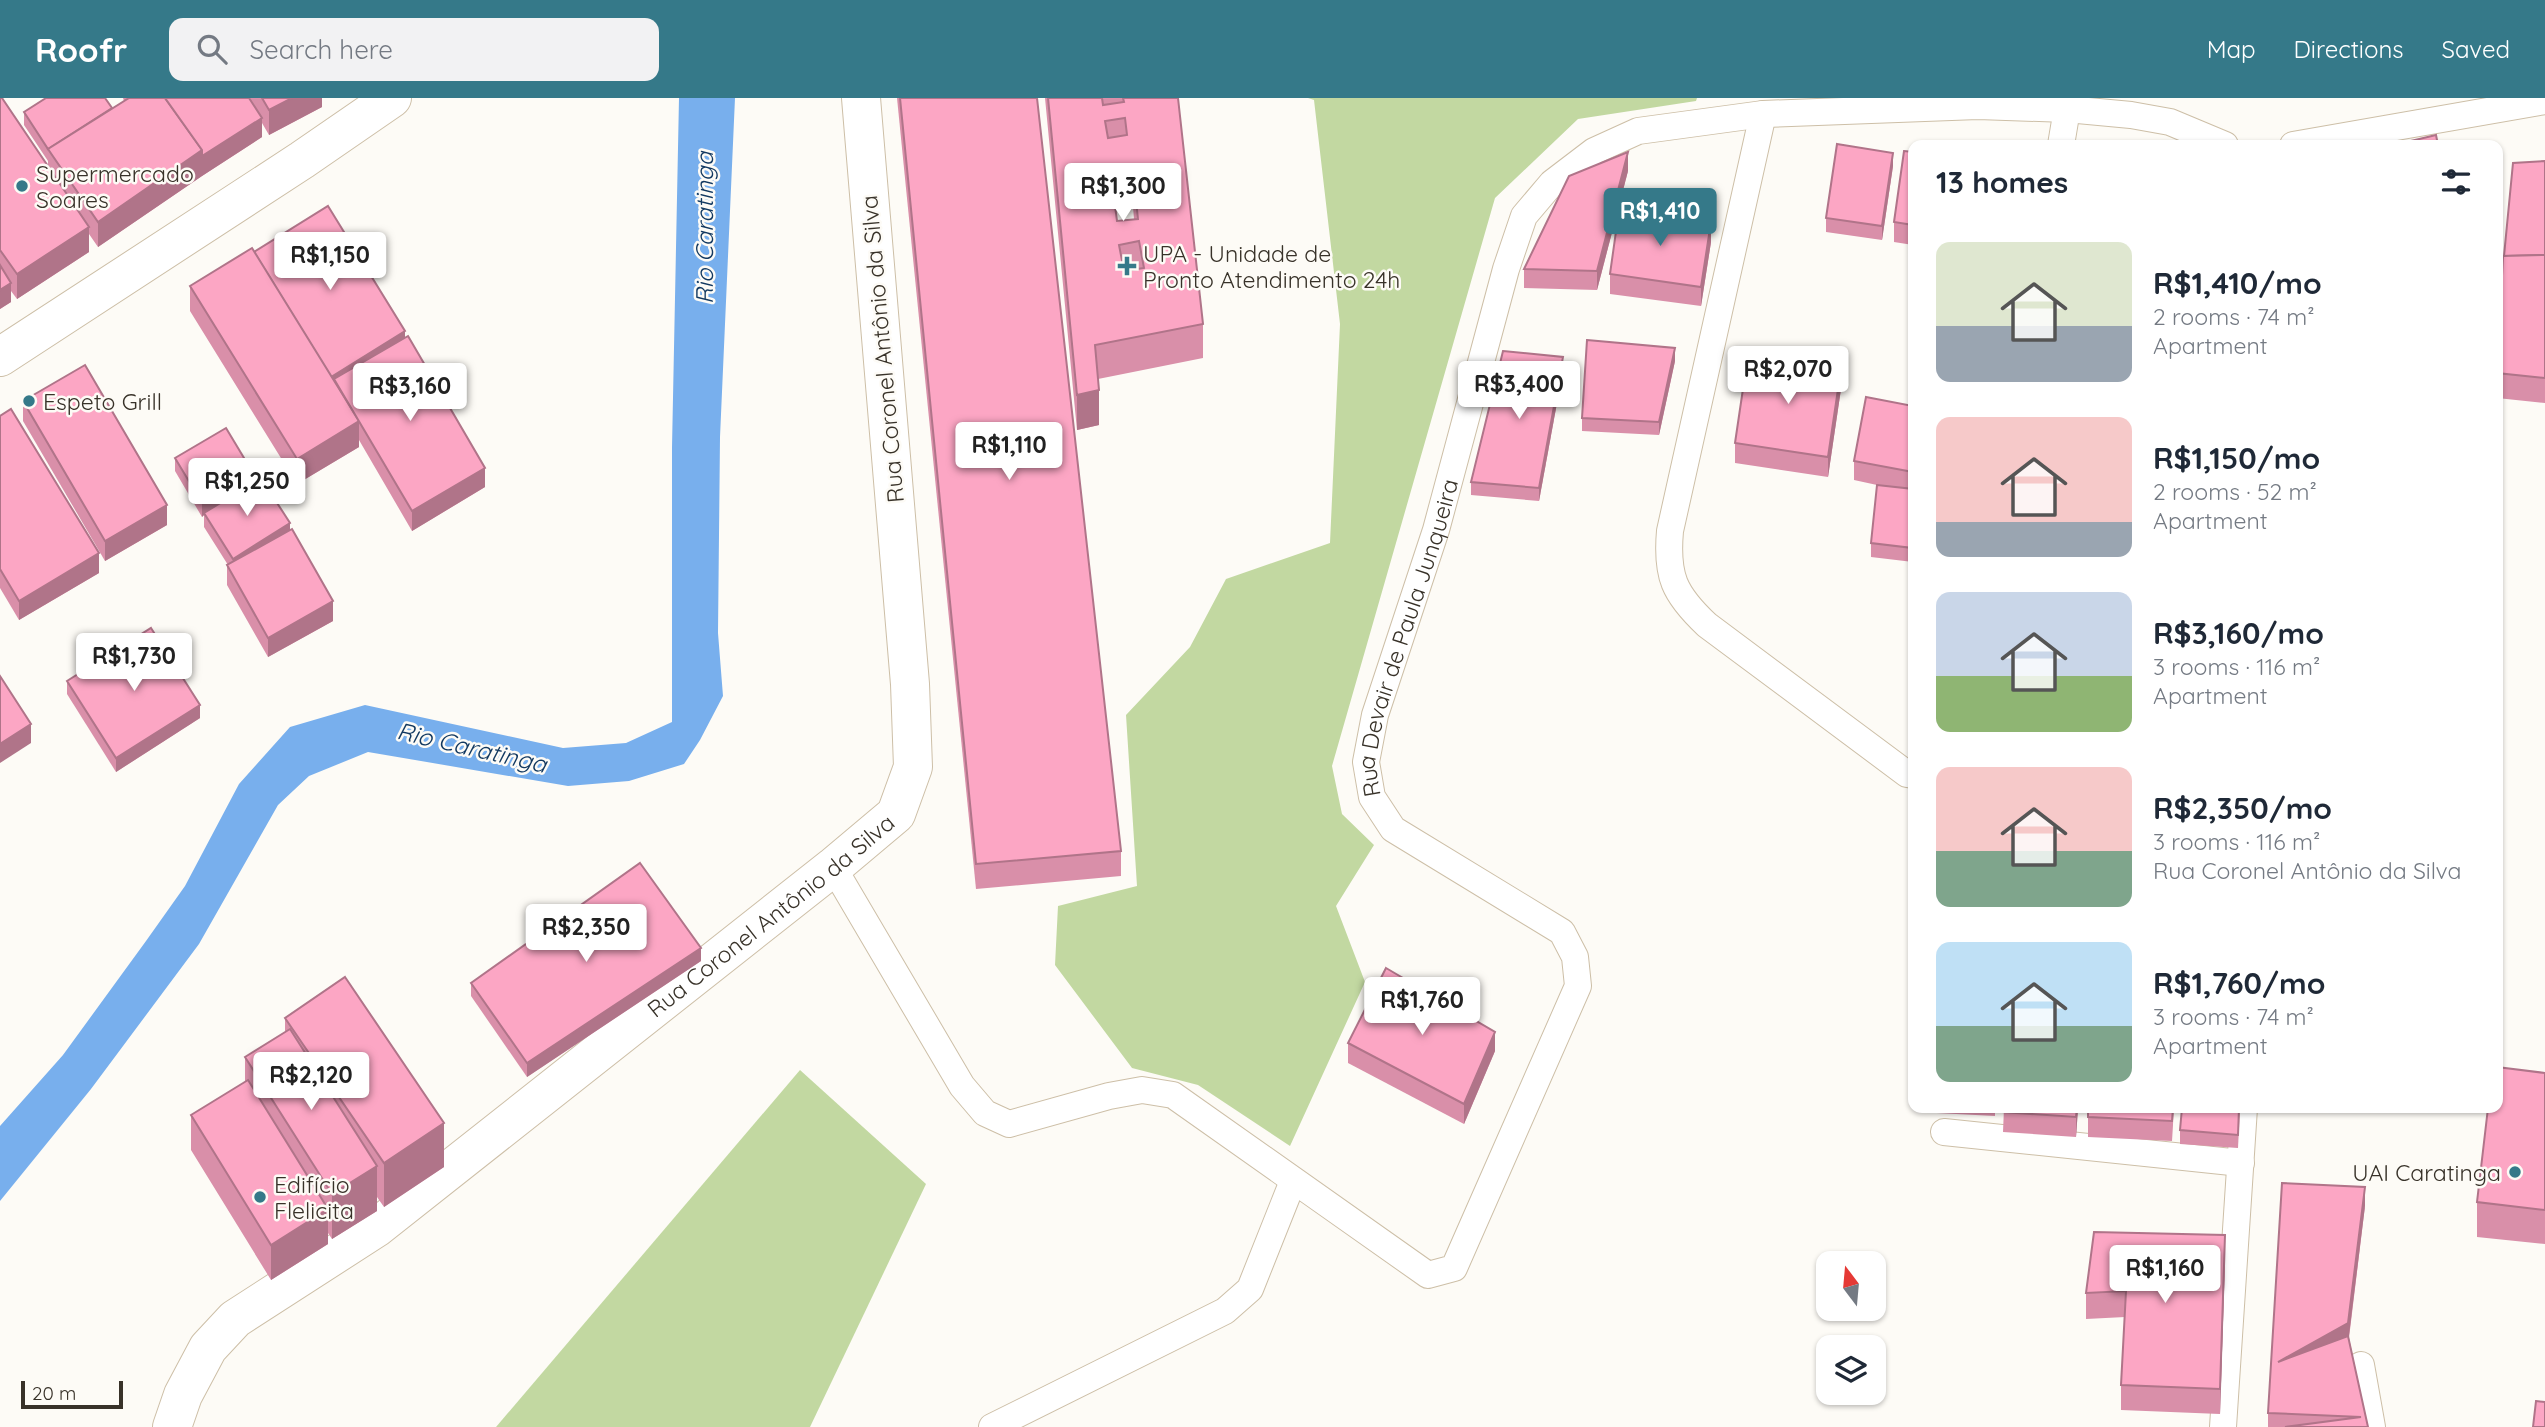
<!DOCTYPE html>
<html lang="en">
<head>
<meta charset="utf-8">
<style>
	:root { --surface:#fff; --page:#f2f2f3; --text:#1f2937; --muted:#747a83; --accent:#357989 }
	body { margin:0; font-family:Quicksand,sans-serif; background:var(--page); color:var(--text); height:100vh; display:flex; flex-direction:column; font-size:26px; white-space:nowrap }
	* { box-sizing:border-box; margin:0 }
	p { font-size:23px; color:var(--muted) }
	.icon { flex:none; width:38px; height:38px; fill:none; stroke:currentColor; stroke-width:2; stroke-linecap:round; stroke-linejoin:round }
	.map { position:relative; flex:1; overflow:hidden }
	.details { position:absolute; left:1908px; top:42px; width:595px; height:973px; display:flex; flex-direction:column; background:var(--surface); border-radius:14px; box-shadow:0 2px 5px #0004 }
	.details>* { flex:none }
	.needle { width:46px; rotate:344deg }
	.controls { position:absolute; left:1816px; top:1153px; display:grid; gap:14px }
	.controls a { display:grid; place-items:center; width:70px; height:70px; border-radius:14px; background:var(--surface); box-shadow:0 2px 5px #0004; font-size:35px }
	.scale { position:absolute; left:21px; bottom:18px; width:102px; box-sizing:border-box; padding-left:7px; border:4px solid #383229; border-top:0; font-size:19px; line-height:24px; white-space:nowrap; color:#383229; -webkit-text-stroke:5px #fdfbf6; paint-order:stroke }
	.price { position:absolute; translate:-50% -60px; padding:0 16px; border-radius:7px; background:#fff; color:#222; font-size:23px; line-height:46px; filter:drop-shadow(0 2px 4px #0008) }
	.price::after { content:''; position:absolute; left:50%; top:42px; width:21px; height:16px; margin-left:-10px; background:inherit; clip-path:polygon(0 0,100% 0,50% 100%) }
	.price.selected { background:var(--accent); color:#fff }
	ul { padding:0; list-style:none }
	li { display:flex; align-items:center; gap:21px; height:175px; padding:0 28px }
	li span { display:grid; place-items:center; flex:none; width:196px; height:140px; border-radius:14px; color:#555 }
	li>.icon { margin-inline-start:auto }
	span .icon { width:84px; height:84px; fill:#fffc; stroke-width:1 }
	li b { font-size:30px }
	h2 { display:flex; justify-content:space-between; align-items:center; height:84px; padding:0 28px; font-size:30px }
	header { display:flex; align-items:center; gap:42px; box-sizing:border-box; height:98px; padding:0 35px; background:var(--accent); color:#fff }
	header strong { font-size:33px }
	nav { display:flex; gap:38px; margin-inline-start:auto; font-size:24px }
	.search { width:490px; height:63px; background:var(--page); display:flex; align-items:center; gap:18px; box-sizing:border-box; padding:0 24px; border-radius:14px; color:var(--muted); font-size:26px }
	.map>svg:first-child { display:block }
</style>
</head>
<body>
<header>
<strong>Roofr</strong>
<div class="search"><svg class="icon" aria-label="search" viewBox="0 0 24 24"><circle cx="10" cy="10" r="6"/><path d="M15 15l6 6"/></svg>Search here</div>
<nav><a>Map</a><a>Directions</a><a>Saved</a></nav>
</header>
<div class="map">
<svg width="2545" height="1329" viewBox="0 0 2545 1329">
	<rect width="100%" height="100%" fill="#fdfbf6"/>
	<g fill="#c2d8a1">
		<polygon points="1308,0 1697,0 1696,3 1578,21 1495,100 1332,668 1342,716 1374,747 1336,808 1365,884 1290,1048 1198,987 1132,970 1055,867 1058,808 1137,788 1126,617 1190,549 1226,481 1330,445 1340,226 1314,2"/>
		<polygon points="800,972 926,1086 810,1329 496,1329"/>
	</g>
	<polygon fill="#78afed" points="679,0 735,0 720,339 718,535 723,598 700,642 684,666 629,683 568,688 368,654 309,678 278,707 199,846 91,991 0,1103 0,1028 63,957 146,843 185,788 239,686 290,629 365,607 563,650 626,645 672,624 672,350"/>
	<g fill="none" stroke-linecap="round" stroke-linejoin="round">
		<g stroke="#cdbfa7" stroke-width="28">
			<g id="minor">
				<path d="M1763,16L1670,433C1666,478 1674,496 1707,527L1907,676L1913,677"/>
				<polyline points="2061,47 2067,11"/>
				<polyline points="2293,47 2545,3"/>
				<path id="s1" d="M833,769L962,988L985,1015L1009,1026L1109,998L1142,992L1173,997L1428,1177L1454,1170L1578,888L1575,859L1562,834L1393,731L1372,699L1366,664L1375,617L1436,432L1506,171L1524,118L1552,85L1594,53L1638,33L1763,16L1978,8L2067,11L2131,17L2170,24L2225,47"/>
				<polyline points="1944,1034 2241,1065"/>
				<polyline points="2361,1267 2372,1329"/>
				<polyline points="992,1329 1225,1213 1250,1191 1293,1083"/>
				<polyline points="2223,1329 2244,1010"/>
			</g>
		</g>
		<g stroke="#cdbfa7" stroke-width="40">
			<g id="secondary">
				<polyline points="0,259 302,62 392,0"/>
				<path id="s2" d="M172,1329L183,1297L208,1250L235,1221L376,1130L833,769L896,716L913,669L910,586L861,0"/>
			</g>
		</g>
		<use href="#minor" stroke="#fff" stroke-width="26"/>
		<use href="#secondary" stroke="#fff" stroke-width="38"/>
	</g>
	<g fill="#d98fa9" fill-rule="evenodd">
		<polygon points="0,0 48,67 48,63 24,27 24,14 112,10 124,3 123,0 322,0 322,9 269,37 262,25 262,39 202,78 98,149 89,136 89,154 17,201 11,193 11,204 0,211"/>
		<polygon points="897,0 1037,0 1121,753 1121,778 976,791"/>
		<path d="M1045,0H1178L1203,226V260L1098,281L1099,327L1077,332ZM1133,109L1134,121L1117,123L1115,111Z"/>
		<polygon points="1913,54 1913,147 1894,144 1894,124"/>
		<polygon points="2545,63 2545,305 2497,300 2497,269 2504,158"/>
		<polygon points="1893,68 1882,142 1826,134 1826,120"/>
		<polygon points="1628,73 1597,192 1524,190 1524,171"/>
		<polygon points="1711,144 1701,208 1610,196 1610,176"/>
		<polygon points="254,154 405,239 485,389 412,433 359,342 359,349 297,386 190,213 190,188"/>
		<polygon points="1675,263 1659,337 1582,333 1582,320"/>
		<polygon points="1563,272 1539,403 1471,397 1471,384"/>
		<polygon points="1841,291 1828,379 1735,365 1735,345"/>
		<polygon points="23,303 167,427 105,463 23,323"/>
		<polygon points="1913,308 1913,464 1871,459 1871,445 1877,387 1854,382 1854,363"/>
		<polygon points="0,318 99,475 19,522 0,490"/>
		<polygon points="175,360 253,385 290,432 333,523 268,559 227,487 227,467 228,467 204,429 204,417 202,419 175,373"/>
		<polygon points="67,583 200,620 116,674 67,596"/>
		<polygon points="701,863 527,979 471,898 471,885"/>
		<polygon points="285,920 444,1069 384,1109 377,1099 377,1113 332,1141 328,1135 328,1146 271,1182 191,1052 191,1017 245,984 245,959 285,934"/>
		<polygon points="1348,945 1495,953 1464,1026 1348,965"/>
		<polygon points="2545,975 2545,1146 2477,1139 2477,1104"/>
		<polygon points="1917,1010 1995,1010 1995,1018 1917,1014"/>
		<polygon points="2004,1010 2078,1010 2076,1039 2003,1034"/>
		<polygon points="2088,1010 2174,1010 2172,1043 2088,1039"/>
		<polygon points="2240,1010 2238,1050 2180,1046 2180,1032"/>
		<polygon points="2365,1108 2349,1240 2368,1329 2268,1329 2268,1315"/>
		<polygon points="2225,1163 2220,1316 2121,1312 2121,1287 2125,1219 2086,1221 2086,1195"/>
	</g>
	<g fill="#b07489">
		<polygon points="292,0 322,0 322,9 269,37 269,12"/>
		<polygon points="262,20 262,39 202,78 98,149 98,124 202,52"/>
		<polygon points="1628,54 1628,73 1597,192 1597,173"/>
		<polygon points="1893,55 1893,68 1882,142 1882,128"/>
		<polygon points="1711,124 1711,144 1701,208 1701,189"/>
		<polygon points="89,129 89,154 17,201 17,176"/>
		<polygon points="11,185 11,204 0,211 0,192"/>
		<polygon points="405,233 405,253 334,281 334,296 331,279"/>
		<polygon points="1675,250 1675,263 1659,337 1659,324"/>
		<polygon points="1563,259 1563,272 1539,403 1539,390"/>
		<polygon points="1841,271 1841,291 1828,379 1828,359"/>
		<polygon points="1099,292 1099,327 1077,332 1077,297"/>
		<polygon points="359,323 359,349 297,386 297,361"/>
		<polygon points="485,370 485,389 412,433 412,413"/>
		<polygon points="253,375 253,389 204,415 204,417 202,419 202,405"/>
		<polygon points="167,407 167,427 105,463 105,443"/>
		<polygon points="290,425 290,439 233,474 233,461"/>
		<polygon points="99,455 99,475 19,522 19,503"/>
		<polygon points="333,503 333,523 268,559 268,540"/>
		<polygon points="200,607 200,620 116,674 116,660"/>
		<polygon points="31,626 31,645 0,665 0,646"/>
		<polygon points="701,850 701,863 527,979 527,965"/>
		<polygon points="1495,934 1495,953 1464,1026 1464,1006"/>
		<polygon points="2077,1010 2078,1010 2076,1039 2076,1019"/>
		<polygon points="444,1025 444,1069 384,1109 384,1065"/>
		<polygon points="377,1068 377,1113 332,1141 332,1096"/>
		<polygon points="2365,1089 2365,1108 2348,1245 2278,1264"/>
		<polygon points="328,1111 328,1146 271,1182 271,1147"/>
		<polygon points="2225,1137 2225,1163 2220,1316 2220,1291"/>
	</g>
	<g fill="#fca6c4" stroke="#b07489" stroke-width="2" fill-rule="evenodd">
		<polygon points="0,0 2,0 89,129 17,176 0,152"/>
		<polygon points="46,0 105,0 112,10 48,51 24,14"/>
		<polygon points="129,0 165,0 202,52 98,124 48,51"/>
		<polygon points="165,0 249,0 262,20 202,58 202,52"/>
		<polygon points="262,0 292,0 269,12"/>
		<polygon points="900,0 1037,0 1121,753 976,766"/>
		<path d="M1048,0H1102L1103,7L1124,4L1123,0H1178L1203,226L1095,247L1099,292L1077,297ZM1125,20L1127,37L1108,40L1105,23ZM1133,74L1138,121L1117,123L1111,77ZM1139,143L1144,170L1124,173L1119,147Z"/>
		<polygon points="2436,37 2438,47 2394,47"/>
		<polygon points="1837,46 1893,55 1882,128 1826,120"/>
		<polygon points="1904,53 1913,54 1913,127 1894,124"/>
		<polygon points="1628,54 1597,173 1524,171 1569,78"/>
		<polygon points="2545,63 2545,157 2504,158 2513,65"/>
		<polygon points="328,108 405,233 331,279 254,154"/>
		<polygon points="1619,112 1711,124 1701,189 1610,176"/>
		<polygon points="252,150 359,323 297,361 190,188"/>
		<polygon points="2545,157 2545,280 2497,275 2503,158"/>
		<polygon points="0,167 11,185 0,192"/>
		<polygon points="408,238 485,370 412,413 334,281"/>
		<polygon points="1587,242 1675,250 1659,324 1582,320"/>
		<polygon points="1503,253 1563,259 1539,390 1471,384"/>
		<polygon points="1748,257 1841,271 1828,359 1735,345"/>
		<polygon points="85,267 167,407 105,443 23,303"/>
		<polygon points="1866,299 1913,308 1913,374 1854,363"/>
		<polygon points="11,311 99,455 19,503 0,471 0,318"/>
		<polygon points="226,330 253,375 202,405 175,360"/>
		<polygon points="261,380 290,425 233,461 204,415"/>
		<polygon points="1877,387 1913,391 1913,450 1871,445"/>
		<polygon points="292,431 333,503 268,540 227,467"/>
		<polygon points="151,530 200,607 116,660 67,583"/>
		<polygon points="0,578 31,626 0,646"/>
		<polygon points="640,765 701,850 527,965 471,885"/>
		<polygon points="1386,870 1495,934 1464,1006 1348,945"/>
		<polygon points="345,879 444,1025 384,1065 285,920"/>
		<polygon points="290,931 377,1068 332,1096 245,959"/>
		<polygon points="2497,969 2545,975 2545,1112 2477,1104 2488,1010 2497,1010"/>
		<polygon points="248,982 328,1111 271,1147 191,1017"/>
		<polygon points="2004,1010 2077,1010 2076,1019 2003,1014"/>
		<polygon points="2088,1010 2173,1010 2172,1023 2088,1019"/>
		<polygon points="2182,1010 2239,1010 2238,1037 2180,1032"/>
		<polygon points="2282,1085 2365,1089 2348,1225 2278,1264 2348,1238 2368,1329 2285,1329 2361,1319 2268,1315"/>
		<polygon points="2094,1134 2225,1137 2220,1291 2121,1287 2126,1193 2086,1195"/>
		<polygon points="2536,1303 2545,1304 2545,1329 2533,1329"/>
	</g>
	<g fill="#357989" stroke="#fdfbf6" stroke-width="2.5">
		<circle cx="22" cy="88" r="7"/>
		<path d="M1123.5 157.5h7v7h7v7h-7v7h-7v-7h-7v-7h7z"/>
		<circle cx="29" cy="303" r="7"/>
		<circle cx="2515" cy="1074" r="7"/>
		<circle cx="260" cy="1099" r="7"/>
	</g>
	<g text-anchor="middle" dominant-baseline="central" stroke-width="5" stroke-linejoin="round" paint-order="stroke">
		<g font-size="23" fill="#383229" stroke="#fdfbf6" text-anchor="start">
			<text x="36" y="75">Supermercado<tspan x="36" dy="26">Soares</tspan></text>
			<text x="1143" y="155">UPA - Unidade de<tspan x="1143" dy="26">Pronto Atendimento 24h</tspan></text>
			<text x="43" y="303">Espeto Grill</text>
			<text x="2501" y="1074" text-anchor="end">UAI Caratinga</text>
			<text x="274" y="1086">Edifício<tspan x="274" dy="26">Flelicita</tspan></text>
		</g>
		<g font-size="23" fill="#383229" stroke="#fdfbf6">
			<text transform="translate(882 251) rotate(-95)">Rua Coronel Antônio da Silva</text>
			<text stroke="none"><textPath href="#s1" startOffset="1591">Rua Devair de Paula Junqueira</textPath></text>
			<text stroke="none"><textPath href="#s2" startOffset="798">Rua Coronel Antônio da Silva</textPath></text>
		</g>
		<g font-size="24" font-style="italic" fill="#123961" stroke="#fdfbf6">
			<text transform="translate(704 130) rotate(-90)">Rio Caratinga</text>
			<text transform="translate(472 649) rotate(13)">Rio Caratinga</text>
		</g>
	</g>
</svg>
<div class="controls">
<a><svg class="needle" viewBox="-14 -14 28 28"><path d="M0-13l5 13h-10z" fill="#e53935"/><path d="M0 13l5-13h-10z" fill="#747a83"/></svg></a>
<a><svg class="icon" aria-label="layers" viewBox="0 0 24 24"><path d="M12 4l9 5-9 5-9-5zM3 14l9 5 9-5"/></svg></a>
</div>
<div class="scale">20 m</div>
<b class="price" style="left:1123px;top:125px">R$1,300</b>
<b class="price selected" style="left:1660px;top:150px">R$1,410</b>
<b class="price" style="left:330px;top:194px">R$1,150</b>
<b class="price" style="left:1788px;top:308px">R$2,070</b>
<b class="price" style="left:1519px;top:323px">R$3,400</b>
<b class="price" style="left:410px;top:325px">R$3,160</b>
<b class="price" style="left:1009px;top:384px">R$1,110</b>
<b class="price" style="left:247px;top:420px">R$1,250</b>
<b class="price" style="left:134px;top:595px">R$1,730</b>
<b class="price" style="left:586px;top:866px">R$2,350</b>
<b class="price" style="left:1422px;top:939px">R$1,760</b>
<b class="price" style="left:311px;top:1014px">R$2,120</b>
<b class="price" style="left:2165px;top:1207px">R$1,160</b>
<section class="details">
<h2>13 homes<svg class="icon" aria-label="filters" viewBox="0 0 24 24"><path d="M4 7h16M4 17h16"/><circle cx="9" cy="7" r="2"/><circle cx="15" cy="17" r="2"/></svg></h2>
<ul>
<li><span style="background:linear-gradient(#dfe7d0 60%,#9aa5b1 0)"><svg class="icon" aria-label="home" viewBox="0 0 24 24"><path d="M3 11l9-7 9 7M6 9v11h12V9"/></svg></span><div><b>R$1,410/mo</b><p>2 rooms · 74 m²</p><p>Apartment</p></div></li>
<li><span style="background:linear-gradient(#f6c9c9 75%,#9aa5b1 0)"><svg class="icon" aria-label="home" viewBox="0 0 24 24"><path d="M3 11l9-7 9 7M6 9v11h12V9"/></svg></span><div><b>R$1,150/mo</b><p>2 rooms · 52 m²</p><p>Apartment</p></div></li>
<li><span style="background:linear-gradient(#c9d6e8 60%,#8fb573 0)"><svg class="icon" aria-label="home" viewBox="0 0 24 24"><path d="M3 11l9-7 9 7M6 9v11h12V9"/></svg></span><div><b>R$3,160/mo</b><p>3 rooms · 116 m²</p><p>Apartment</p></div></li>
<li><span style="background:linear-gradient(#f6c9c9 60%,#7fa58c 0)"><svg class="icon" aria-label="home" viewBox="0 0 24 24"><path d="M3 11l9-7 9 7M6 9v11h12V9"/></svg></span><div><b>R$2,350/mo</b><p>3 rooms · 116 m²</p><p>Rua Coronel Antônio da Silva</p></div></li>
<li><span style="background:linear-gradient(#bfe0f5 60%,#7fa58c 0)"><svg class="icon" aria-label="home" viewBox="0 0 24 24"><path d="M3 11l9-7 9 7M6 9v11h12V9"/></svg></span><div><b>R$1,760/mo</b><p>3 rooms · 74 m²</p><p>Apartment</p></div></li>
</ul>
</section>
</div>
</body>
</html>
